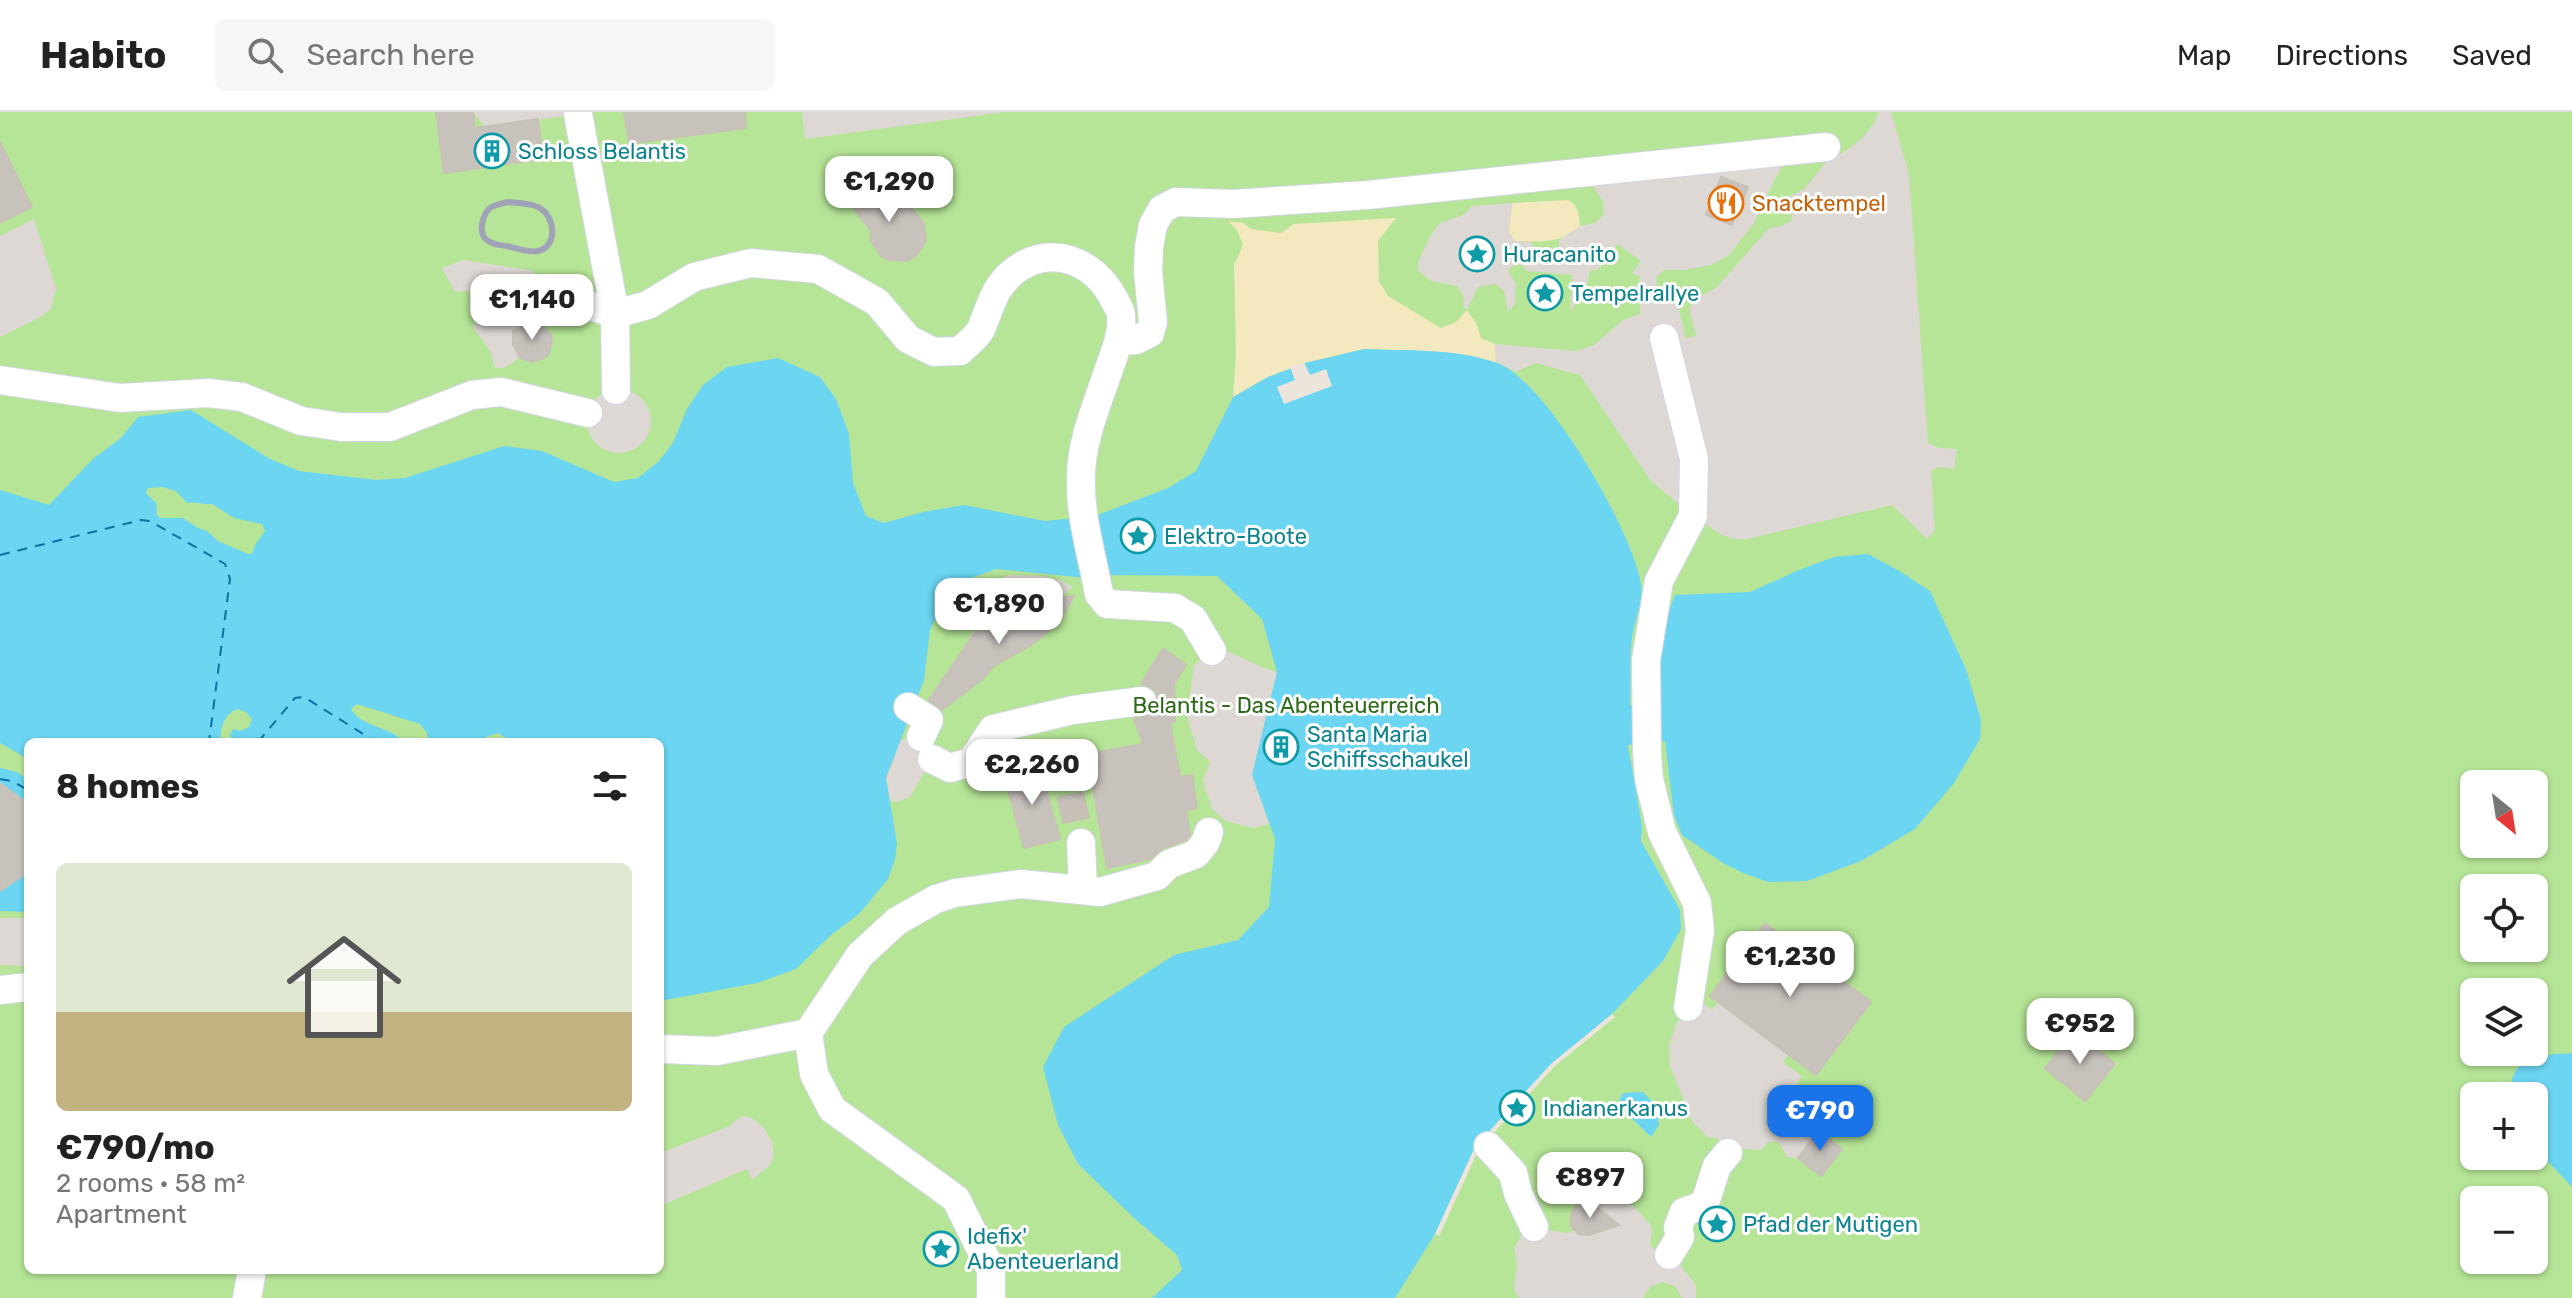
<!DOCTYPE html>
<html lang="en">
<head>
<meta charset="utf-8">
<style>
	:root { --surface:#fff; --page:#f6f6f6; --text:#222; --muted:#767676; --line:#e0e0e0; --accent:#1a73e8 }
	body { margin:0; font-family:Rubik,sans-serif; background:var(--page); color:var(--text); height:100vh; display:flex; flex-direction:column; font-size:30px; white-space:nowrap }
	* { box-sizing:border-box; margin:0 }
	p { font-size:26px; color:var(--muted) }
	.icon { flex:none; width:44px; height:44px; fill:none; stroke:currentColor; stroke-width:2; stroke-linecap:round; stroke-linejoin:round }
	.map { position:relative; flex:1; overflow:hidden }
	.panel { position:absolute; left:24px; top:626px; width:640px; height:536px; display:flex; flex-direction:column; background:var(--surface); border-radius:12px; box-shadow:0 2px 6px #0004 }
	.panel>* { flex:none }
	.needle { width:52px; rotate:150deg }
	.controls { position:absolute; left:2460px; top:658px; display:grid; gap:16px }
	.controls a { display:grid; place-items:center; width:88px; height:88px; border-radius:12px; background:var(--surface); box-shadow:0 2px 6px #0004; font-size:40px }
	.price { position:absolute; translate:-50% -68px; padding:0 18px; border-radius:16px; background:#fff; color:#222; font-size:26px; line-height:52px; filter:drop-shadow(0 2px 4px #0008) }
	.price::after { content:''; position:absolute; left:50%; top:48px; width:24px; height:18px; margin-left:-12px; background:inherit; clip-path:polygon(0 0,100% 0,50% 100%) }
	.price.on { background:var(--accent); color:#fff }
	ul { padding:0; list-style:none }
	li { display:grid; align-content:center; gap:16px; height:424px; padding:0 32px }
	li span { display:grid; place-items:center; height:248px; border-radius:12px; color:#555 }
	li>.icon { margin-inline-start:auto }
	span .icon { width:144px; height:144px; fill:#fffc; stroke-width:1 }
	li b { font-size:34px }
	h2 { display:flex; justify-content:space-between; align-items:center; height:96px; padding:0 32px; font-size:34px }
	header { display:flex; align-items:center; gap:48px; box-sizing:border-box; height:112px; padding:0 40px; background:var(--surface); border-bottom:2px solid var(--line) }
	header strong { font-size:38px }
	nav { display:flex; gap:44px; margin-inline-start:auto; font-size:28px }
	.search { width:560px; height:72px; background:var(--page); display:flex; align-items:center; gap:20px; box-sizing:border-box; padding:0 28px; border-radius:12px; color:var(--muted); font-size:30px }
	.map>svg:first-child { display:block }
</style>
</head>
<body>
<header>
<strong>Habito</strong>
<div class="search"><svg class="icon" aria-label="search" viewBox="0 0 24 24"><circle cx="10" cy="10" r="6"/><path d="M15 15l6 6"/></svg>Search here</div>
<nav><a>Map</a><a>Directions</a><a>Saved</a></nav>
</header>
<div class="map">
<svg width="2572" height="1186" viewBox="0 0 2572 1186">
	<rect width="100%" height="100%" fill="#ede5dc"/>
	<path fill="#b6e597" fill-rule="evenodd" d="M0,0H2572V1186H0ZM28,630H660V1158H28ZM2474,672H2534V732H2474ZM2474,776H2534V836H2474ZM2474,880H2534V940H2474ZM2474,984H2534V1044H2474ZM2474,1088H2534V1148H2474Z"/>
	<g fill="#f3e8be">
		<path d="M1568,88C1579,94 1579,102 1580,114C1561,132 1539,130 1514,129L1509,119L1512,91Z"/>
		<polygon points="1396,106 1378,129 1379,169 1388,184 1441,216 1456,210 1467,198 1476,211 1481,226 1495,232 1496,250 1442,240 1364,237 1305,251 1268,265 1233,285 1236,244 1234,154 1243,133 1237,118 1228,109 1243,111 1251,117 1281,121 1294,112"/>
	</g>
	<g fill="#ddd8d3">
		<polygon points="473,0 594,0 485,15"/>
		<polygon points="802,0 1005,0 805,27"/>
		<polygon points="1879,0 1891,0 1909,62 1928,331 1939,336 1957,337 1954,357 1937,355 1931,359 1935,418 1927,427 1892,393 1747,427 1733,427 1720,422 1693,404 1651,369 1580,263 1535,251 1516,260 1496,250 1495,232 1576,239 1594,233 1623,208 1640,202 1640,165 1632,161 1641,149 1618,132 1597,159 1590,157 1588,169 1570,201 1572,163 1526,159 1524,154 1515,152 1509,157 1509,161 1516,172 1515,192 1508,200 1504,179 1496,172 1478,175 1467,198 1463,194 1464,185 1457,174 1431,169 1418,158 1418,151 1429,126 1440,111 1463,103 1472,94 1512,91 1509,119 1514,129 1531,130 1536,139 1555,140 1559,136 1559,128 1580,114 1595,111 1604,102 1603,89 1593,74 1782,53 1754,111 1729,143 1711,153 1685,158 1664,158 1656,165 1657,177 1664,182 1667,189 1678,193 1686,226 1696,224 1689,196 1699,185 1716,176 1769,116 1781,114 1791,109 1793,97 1788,85 1804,77 1827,49 1847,38 1864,24 1874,11"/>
		<polygon points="34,107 56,177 51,197 37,207 0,225 0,124"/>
		<polygon points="463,148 534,159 534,179 542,188 543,213 529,211 520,215 514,223 513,232 520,246 504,256 495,256 490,239 473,215 481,203 482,196 478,187 467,179 455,180 442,156"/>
		<circle cx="619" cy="309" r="32"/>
		<polygon points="1008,463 1042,464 1060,468 1073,475 1058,488 1038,490 1013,485 1040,526 962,540 986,493 984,478"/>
		<polygon points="1225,538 1264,556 1277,560 1252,663 1269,712 1254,716 1225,709 1212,697 1203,669 1210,650 1197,638 1187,604 1194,553 1212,539"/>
		<polygon points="921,625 932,647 910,685 897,690 890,689 886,666 901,628"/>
		<polygon points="0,806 28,806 27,854 0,853"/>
		<polygon points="1718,890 1789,942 1783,950 1802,964 1795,975 1818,1019 1798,1046 1787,1045 1779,1030 1768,1030 1762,1038 1744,1037 1728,1041 1717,1026 1707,1025 1692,1009 1670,954 1669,934 1676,912 1688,895 1705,892 1712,898"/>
		<polygon points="741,1004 752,1006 764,1016 772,1030 774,1042 771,1052 752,1068 747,1057 660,1094 660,1041 730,1014"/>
		<polygon points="1616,1087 1631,1092 1650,1112 1652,1119 1650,1132 1653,1136 1676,1147 1696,1173 1696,1186 1682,1186 1675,1174 1663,1170 1651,1174 1643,1186 1519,1186 1514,1178 1517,1150 1514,1136 1526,1115 1568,1121 1574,1118 1571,1103 1578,1093"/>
	</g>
	<g fill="#6cd5f2" fill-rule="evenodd">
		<path d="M1364,237C1407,239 1456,236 1497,251C1546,268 1633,420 1641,472C1644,489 1634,509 1632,526C1629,548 1631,571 1630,593L1660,592C1658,554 1661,518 1675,483L1750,480L1799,458L1834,445L1868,442L1896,457L1930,479L1966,557L1981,608L1980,627L1954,671L1915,717L1861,749L1807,769L1768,770L1743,761L1723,751L1682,723L1674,703L1665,629L1628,633L1642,714L1641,729L1680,798L1681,817L1663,849L1612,902L1551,952L1475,1035L1435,1122L1395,1186H1152L1182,1158L1177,1143L1133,1105L1078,1052L1058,1013L1043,955L1064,915L1174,843L1238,828L1269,795L1275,727L1252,663L1277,560L1262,507L1217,464L1105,463L1086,466L996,457L950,474L930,518L924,568L886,666L897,732L895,747L888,767L860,801L830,824L796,857L757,871L660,889V630H513L498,621L488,624L480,630H429L427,621L420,612L357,592L351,597C362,616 391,614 403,630H233L230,623L233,617L240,619L249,615L252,607L246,600L237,597C223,603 221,616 220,630H28V647L0,631V378L49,393L93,347L121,326L138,305L191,298L270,347L299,359L376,368L405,366L504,334L542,339L614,370L638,366L658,350L673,331L687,297L703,273L727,255L778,246L820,265L836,287L849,322L853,371L866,404L884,411L923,400L964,393L1045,409L1095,404L1168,376L1196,359L1233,285L1268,265L1305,251ZM162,375L176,379L187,391C196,389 202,393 212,392L234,406L262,412L265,419L255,433L252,442H248L218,429L207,419L198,416L183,406H160L157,403L156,391L146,381L148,376Z"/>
		<polygon points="0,656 17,660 28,668 28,800 0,799"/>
		<path d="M2572,941V1075L2534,1035V984H2510C2510,943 2540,943 2572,941Z"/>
		<polygon points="1643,980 1655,993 1659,1013 1651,1025 1617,992 1623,981"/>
	</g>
	<g fill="#ede5dc">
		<polygon points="1304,250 1310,263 1326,257 1332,274 1284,292 1277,275 1295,268 1290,255"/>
		<polygon points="1612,902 1615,905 1554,955 1479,1037 1439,1124 1435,1122 1475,1035 1551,952"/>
	</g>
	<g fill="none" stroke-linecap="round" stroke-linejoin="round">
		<g stroke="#0a739f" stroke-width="2" stroke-dasharray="10 8" stroke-linecap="butt">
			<polyline points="0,443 141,408 150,409 225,452 230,467 209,630"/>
			<polyline points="258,630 295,586 304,585 376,630"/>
			<polyline points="0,667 12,669 28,678"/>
		</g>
	</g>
	<g fill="#c8c2bc" stroke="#c8c1b6" stroke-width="2">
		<polygon points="436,0 473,0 475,16 538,7 543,47 444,61"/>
		<polygon points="624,0 745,0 746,16 629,32"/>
		<polygon points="0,30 32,95 0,111"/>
		<polygon points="1721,65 1748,75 1732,113 1706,103"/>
		<polygon points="873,68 894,95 912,97 924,111 926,129 915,145 907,149 889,148 881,144 871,129 871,119 847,89"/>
		<polygon points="529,211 543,213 551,223 552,229 549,242 544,246 532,250 520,246 513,232 513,219"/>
		<polygon points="1074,484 1059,511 1030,534 995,553 980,569 942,598 929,588 980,513 1009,525 1013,485 1038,490"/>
		<polygon points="1163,536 1186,553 1174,572 1175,610 1170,611 1180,665 1192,663 1197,696 1186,699 1190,723 1186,728 1163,736 1150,747 1107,756 1087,642 1143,632 1134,607 1153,602 1158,595 1159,588 1155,578 1149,574 1141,572"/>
		<polygon points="1039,653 1060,727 1024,736 1004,663"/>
		<polygon points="0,671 28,692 28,760 0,779"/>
		<polygon points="1765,811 1871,890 1816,963 1710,884"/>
		<polygon points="2075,919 2115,952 2085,989 2045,956"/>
		<polygon points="1818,1019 1842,1037 1821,1064 1798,1046"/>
		<polygon points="1585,1091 1594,1093 1619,1113 1589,1123 1578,1122 1571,1114 1571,1103 1575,1095"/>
	</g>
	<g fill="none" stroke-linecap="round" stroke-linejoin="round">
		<polyline stroke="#c6c0b8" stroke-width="28" stroke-dasharray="28 14" stroke-linecap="butt" points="1061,641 1081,731"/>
		<g stroke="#d1d6e4" stroke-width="30">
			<g id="street">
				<polyline points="578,2 615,202 616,278"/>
				<path d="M542,192L564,193L576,189L615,202L648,193L694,165L751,151L818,157L877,190L908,227L934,240L960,239C967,232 977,225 981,217C991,194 993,177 1013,160C1050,130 1094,149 1114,187C1116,192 1121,198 1121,204C1123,221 1115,240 1109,257C1098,290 1082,326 1081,362C1079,402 1092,443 1099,482L1107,492L1175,496L1193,507L1212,539"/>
				<polyline points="1664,226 1694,347 1693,404 1659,469 1646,548 1647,641 1649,667 1662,720 1697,791 1700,819 1688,895"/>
				<polyline points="1119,229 1136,228 1150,221 1153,210 1148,160 1149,135 1153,113 1162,97 1176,90 1233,92 1368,83 1826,35"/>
				<polyline points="0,268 120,286 208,281 242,285 301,309 341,315 390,315 472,283 501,280 588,301"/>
				<polyline points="908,595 929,608 921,625"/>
				<polyline points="932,647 950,656 971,650 993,617 1073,598 1142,589"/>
				<polyline points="1081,731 1083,777"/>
				<polyline points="0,878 28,875"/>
				<polyline points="808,921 860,843 897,809 936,787 955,781 1021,772 1100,780 1157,764 1169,752 1196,742 1205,731 1209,720"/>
				<polyline points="660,937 717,939 808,921 814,962 832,997 956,1087 991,1158 991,1186"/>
				<polyline points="1488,1034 1513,1061 1518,1081 1534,1115"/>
				<polyline points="1669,1143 1680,1125 1678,1115 1684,1100 1700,1094 1706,1088 1717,1054 1728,1041"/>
				<polyline points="247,1186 252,1158"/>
			</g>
		</g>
		<use href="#street" stroke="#fff" stroke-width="28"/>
		<path stroke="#9fa3b5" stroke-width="6" d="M507,90C517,91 529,91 538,95C555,103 559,134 538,139C528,141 516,136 507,134C499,133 489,132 484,125C479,117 483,102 490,96C494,93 502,92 507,90Z"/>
	</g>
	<defs>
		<g id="building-ring" transform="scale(1.8)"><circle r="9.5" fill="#fff" stroke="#0f9aa8" stroke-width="1.5"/><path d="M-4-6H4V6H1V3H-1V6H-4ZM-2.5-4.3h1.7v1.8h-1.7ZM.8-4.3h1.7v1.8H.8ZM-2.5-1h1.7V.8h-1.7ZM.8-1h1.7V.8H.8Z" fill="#0f9aa8"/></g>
		<g id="restaurant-ring" transform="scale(1.8)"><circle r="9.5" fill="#fff" stroke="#e8710a" stroke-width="1.5"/><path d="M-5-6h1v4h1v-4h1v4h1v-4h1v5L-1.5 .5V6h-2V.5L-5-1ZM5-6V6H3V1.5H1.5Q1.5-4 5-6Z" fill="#e8710a"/></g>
		<g id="sight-ring" transform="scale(1.8)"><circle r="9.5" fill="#fff" stroke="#0f9aa8" stroke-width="1.5"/><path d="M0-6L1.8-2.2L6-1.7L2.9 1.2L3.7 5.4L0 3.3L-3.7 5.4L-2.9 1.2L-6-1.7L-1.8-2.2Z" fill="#0f9aa8"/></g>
	</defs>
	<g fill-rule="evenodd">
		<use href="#building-ring" x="492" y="39"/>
		<use href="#restaurant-ring" x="1726" y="91"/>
		<use href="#sight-ring" x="1477" y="142"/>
		<use href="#sight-ring" x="1545" y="181"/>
		<use href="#sight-ring" x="1138" y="424"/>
		<use href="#building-ring" x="1281" y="635"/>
		<use href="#sight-ring" x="1517" y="996"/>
		<use href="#sight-ring" x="1717" y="1112"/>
		<use href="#sight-ring" x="941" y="1137"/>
	</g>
	<g text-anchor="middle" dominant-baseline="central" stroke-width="6" stroke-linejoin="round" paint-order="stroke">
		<g font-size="22" fill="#0d838f" stroke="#fff" text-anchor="start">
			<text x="518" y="39">Schloss Belantis</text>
			<text x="1503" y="142">Huracanito</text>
			<text x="1571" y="181">Tempelrallye</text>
			<text x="1164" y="424">Elektro-Boote</text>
			<text x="1307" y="622">Santa Maria<tspan x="1307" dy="25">Schiffsschaukel</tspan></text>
			<text x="1543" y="996">Indianerkanus</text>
			<text x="1743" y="1112">Pfad der Mutigen</text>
			<text x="967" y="1124">Idefix'<tspan x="967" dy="25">Abenteuerland</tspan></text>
		</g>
		<g font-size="22" fill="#c56008" stroke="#fff" text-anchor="start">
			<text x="1752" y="91">Snacktempel</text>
		</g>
		<g font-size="22" fill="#2d6a18" stroke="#fff">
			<text x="1286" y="593">Belantis - Das Abenteuerreich</text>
		</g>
	</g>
</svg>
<div class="controls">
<a><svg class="needle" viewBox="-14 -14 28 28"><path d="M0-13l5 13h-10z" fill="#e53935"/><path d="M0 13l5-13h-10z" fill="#767676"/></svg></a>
<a><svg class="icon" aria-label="locate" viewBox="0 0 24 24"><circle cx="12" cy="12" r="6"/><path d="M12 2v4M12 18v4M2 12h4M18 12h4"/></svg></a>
<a><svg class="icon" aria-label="layers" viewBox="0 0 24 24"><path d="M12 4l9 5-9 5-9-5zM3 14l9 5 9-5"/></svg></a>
<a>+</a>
<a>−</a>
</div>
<b class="price" style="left:889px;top:112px">€1,290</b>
<b class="price" style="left:532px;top:230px">€1,140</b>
<b class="price" style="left:999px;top:534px">€1,890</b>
<b class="price" style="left:1032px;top:695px">€2,260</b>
<b class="price" style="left:1790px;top:887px">€1,230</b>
<b class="price" style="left:2080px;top:954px">€952</b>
<b class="price on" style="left:1820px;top:1041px">€790</b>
<b class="price" style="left:1590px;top:1108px">€897</b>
<section class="panel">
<h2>8 homes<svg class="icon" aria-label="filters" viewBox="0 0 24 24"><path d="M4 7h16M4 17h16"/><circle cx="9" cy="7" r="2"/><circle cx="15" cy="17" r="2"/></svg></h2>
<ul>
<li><span style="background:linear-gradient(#dfe7d0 60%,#c2b280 0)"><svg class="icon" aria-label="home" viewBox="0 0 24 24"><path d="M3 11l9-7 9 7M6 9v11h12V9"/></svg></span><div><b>€790/mo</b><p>2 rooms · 58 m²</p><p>Apartment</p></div></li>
</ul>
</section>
</div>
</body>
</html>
